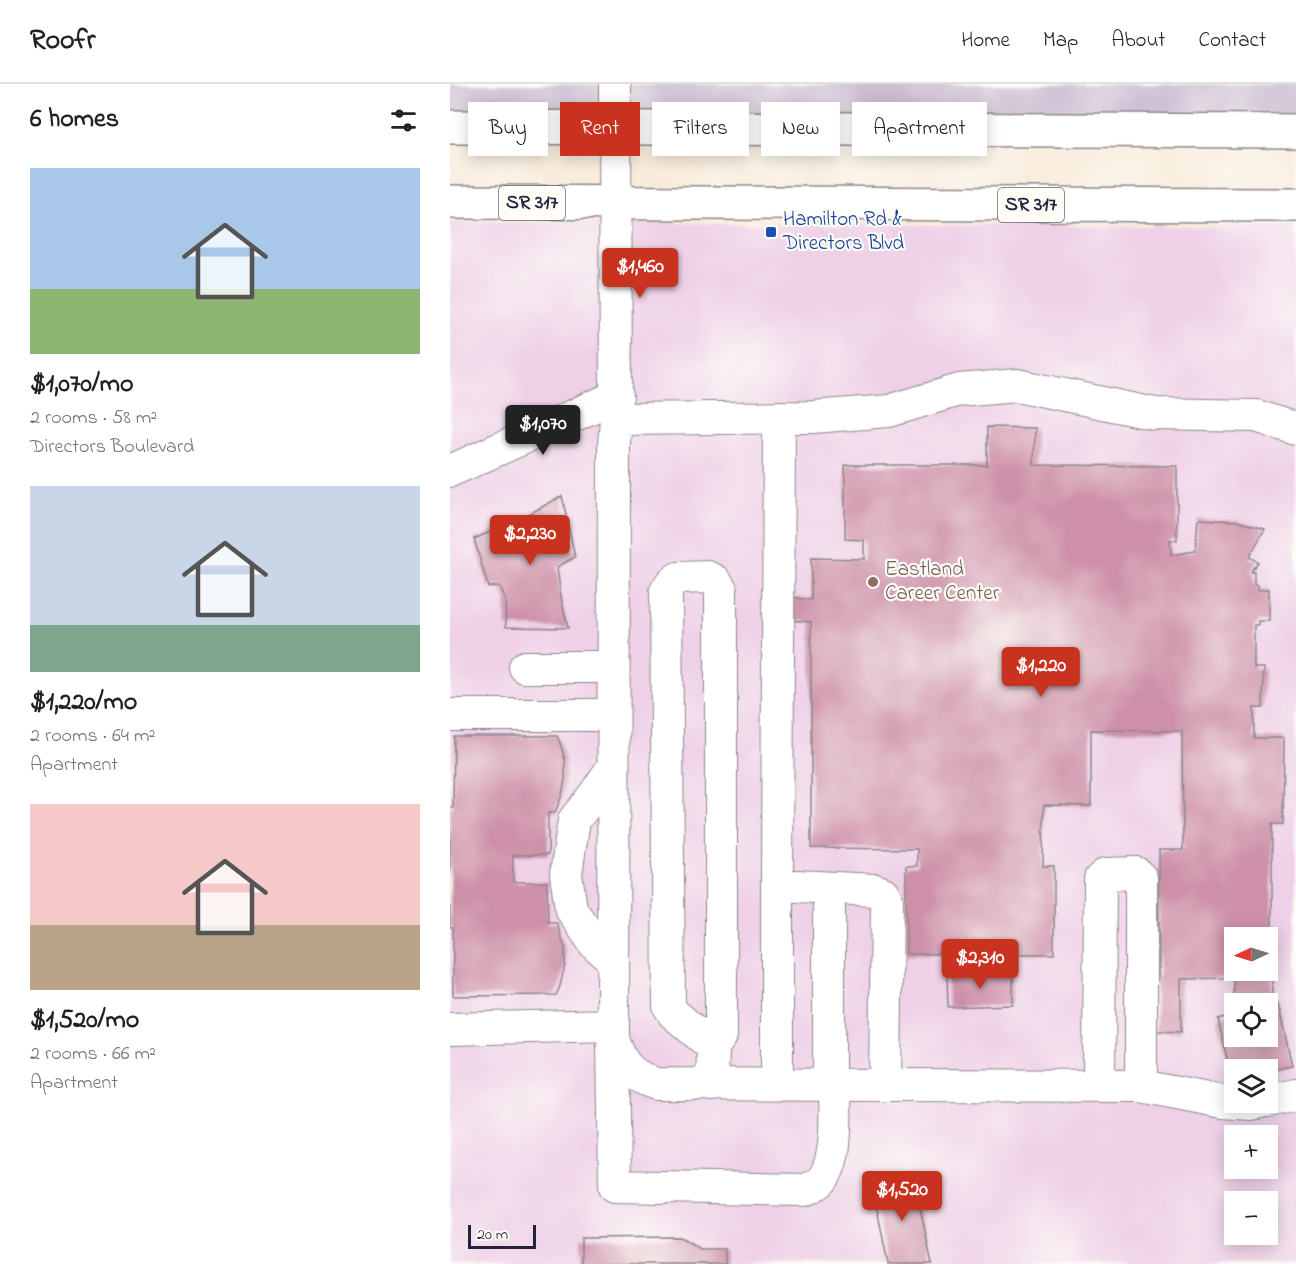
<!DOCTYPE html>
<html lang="en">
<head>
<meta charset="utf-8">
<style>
	:root { --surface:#fff; --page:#f6f6f6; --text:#222; --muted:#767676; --line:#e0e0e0; --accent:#c8321e }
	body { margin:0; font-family:"Indie Flower",sans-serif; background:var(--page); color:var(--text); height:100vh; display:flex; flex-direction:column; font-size:22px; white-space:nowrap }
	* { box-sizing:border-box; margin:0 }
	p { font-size:20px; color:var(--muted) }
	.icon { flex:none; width:33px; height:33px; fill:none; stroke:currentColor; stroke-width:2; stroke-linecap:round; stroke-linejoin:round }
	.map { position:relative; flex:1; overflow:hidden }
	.sheet { display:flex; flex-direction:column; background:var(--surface); width:450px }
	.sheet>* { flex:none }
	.guide { position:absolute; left:18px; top:18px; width:570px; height:54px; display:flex; gap:12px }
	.needle { width:39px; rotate:266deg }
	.buttons { position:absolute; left:774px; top:843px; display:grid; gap:12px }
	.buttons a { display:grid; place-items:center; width:54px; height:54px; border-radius:0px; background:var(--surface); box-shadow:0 3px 15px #0003; font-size:30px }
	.scale { position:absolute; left:18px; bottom:15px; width:68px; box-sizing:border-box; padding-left:6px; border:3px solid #22223b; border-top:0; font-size:16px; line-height:21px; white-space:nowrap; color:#22223b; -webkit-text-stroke:4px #fdfcf7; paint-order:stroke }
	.price { position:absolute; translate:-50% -51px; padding:0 14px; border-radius:6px; background:var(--accent); color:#fff; font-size:20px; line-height:39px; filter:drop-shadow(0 2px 3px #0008) }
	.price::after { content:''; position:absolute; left:50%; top:36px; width:18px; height:14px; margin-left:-9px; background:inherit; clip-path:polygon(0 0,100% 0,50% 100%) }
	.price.selected { background:#222; color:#fff }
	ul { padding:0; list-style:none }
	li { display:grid; align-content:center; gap:12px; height:318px; padding:0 30px }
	li span { display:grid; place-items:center; height:186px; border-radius:0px; color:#555 }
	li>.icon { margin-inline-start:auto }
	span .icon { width:108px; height:108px; fill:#fffc; stroke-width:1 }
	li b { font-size:26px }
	h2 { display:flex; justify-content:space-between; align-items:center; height:72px; padding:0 30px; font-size:26px }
	.chip { padding:0 21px; border-radius:0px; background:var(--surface); box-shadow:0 3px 15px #0003; font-size:21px; line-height:54px }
	.chip.selected { background:var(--accent); color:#fff }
	header { display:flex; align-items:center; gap:36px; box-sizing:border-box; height:84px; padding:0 30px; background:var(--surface); border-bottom:2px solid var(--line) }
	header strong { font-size:28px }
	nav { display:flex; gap:33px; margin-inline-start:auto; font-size:21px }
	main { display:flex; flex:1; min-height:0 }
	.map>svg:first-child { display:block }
</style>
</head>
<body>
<header>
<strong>Roofr</strong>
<nav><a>Home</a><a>Map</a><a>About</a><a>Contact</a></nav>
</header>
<main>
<section class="sheet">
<h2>6 homes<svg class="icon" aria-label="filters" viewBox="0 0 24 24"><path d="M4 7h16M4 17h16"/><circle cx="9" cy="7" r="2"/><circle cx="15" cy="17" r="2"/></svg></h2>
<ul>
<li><span style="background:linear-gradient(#a9c7e8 65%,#8fb573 0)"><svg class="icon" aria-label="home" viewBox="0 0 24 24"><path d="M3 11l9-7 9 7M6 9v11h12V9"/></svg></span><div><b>$1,070/mo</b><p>2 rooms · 58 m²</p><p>Directors Boulevard</p></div></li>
<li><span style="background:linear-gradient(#c9d6e8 75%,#7fa58c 0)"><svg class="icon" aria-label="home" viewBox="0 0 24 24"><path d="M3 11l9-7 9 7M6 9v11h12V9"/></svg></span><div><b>$1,220/mo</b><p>2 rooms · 64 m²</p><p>Apartment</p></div></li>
<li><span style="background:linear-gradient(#f6c9c9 65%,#b9a48a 0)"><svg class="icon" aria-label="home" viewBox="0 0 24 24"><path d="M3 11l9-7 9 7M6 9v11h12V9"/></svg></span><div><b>$1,520/mo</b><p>2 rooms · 66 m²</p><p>Apartment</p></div></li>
</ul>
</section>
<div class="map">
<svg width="846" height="1180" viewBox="0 0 846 1180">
	<rect width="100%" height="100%" fill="#fdfcf7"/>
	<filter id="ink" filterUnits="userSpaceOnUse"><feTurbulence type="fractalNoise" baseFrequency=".0167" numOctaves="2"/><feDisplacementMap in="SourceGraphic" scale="12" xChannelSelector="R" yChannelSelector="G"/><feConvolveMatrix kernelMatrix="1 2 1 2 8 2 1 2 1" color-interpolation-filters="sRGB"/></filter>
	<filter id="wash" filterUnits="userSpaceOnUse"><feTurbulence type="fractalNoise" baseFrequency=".008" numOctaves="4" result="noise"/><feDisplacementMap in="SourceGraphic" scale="24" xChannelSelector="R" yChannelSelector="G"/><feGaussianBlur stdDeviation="1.35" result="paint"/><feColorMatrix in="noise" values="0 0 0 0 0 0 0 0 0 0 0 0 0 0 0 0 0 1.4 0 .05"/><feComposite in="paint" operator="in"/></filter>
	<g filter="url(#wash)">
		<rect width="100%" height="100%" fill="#f8ebda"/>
		<path fill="#eed0e7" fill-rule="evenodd" d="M0,138L846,143V1180H0ZM784,854H818V886H784ZM784,920H818V952H784ZM784,986H818V1018H784ZM784,1052H818V1084H784ZM784,1118H818V1150H784Z"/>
		<polygon fill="#ccbed3" points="0,0 846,0 846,36 0,46"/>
		<g id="blocks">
			<g fill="#cd90a8" fill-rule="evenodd">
				<path d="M537,343L585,344L584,381L727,382V456H720L721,471L745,467L748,435L787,437L815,445L799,473L808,478L800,488H804V501H808V506L819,505V537H808V541H804V584H814L813,624H804V654H834L833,740H822V917L802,916V920H792L791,916H784V894L731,895V948L706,947V893H709V766H733L732,647L641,646V722L594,721L593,782H604V870H456V782H467V765L361,764V538L337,536L340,513L361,516V474L414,475V456L395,455V381H537ZM784,854H818V886H784Z"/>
				<polygon points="112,412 125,473 107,483 111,513 118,544 56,543 55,516 49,502 38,503 24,455 70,435"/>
				<polygon points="4,652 107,652 110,659 115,676 115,696 112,711 105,729 98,729 98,771 63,771 63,798 97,798 98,839 107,839 115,864 115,881 110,902 106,911 3,912 3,843 0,843 0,724 3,724"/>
				<polygon points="563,889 563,921 498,923 497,890"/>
				<polygon points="828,920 842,982 818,987 818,986 784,986 784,993 781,993 768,935 784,930 784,952 818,952 818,923"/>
				<polygon points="463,1091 482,1180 438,1180 422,1100"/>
				<polygon points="230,1153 250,1165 275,1165 275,1180 131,1180 131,1154"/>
			</g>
		</g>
	</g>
	<g filter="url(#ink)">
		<use href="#blocks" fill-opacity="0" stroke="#8d868a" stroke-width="1.5"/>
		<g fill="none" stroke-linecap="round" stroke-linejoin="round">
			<g stroke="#8d868a" stroke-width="34">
				<g id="minor">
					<polyline points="165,0 166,335"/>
					<polyline points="329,333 327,801 425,806 433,809 437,816 435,1001"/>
					<polyline points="0,387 167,312"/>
					<polyline points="75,583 163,583"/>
					<polyline points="0,631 163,631"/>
					<polyline points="327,801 327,1000"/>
					<polyline points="163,876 144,859 121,825 116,790 124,736 144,711 163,683"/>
					<polyline points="0,945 163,941"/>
					<path d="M163,958L165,1102L355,1106C361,1103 368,1101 372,1096C389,1074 385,1028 385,1001"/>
					<polyline points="262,1001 263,963 271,952 271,505 266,497 258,493 228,494 221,499 216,507 219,922 223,929 263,963"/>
					<polyline points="379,1001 379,804"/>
					<polyline points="649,1002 650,795 656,790 686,789 691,794 691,1002"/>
					<polyline points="818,1017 846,1011"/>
					<path d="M811,1018L802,1020L773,1018L691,1002L206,1000C180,991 171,981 163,954L164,360L166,335L363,333L439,327L509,306L567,301L705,330L806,332L846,345"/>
				</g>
			</g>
			<g stroke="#8d868a" stroke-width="36">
				<g id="major">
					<polyline points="0,43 846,47"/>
					<polyline points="0,118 846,121"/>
				</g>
			</g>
			<use href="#minor" stroke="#fff" stroke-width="32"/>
			<use href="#major" stroke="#fff" stroke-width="33"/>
		</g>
	</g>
	<rect fill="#1a4fb4" stroke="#fdfcf7" stroke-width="2" x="315" y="142" width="12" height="12" rx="3"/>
	<circle fill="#8d6e63" stroke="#fdfcf7" stroke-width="2" cx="423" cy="498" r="6"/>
	<g text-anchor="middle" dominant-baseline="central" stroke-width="4.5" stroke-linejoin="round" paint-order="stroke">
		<g fill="#fdfcf7" stroke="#646373" stroke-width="1.5">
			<rect x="49" y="102" width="66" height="34" rx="4.5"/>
			<rect x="548" y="104" width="66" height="34" rx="4.5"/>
		</g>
		<g font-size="20" font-weight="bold" fill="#22223b">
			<text x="82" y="119">SR 317</text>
			<text x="581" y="121">SR 317</text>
		</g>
		<g font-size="21" fill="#164399" stroke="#fdfcf7" text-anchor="start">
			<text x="333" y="136">Hamilton Rd &amp;<tspan x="333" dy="24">Directors Blvd</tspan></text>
		</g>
		<g font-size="21" fill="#785e54" stroke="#fdfcf7" text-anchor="start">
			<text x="435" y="486">Eastland<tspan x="435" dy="24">Career Center</tspan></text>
		</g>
	</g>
</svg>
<div class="buttons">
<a><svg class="needle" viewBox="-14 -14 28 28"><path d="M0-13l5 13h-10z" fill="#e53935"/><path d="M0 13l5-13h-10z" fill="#767676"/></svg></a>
<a><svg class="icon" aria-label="locate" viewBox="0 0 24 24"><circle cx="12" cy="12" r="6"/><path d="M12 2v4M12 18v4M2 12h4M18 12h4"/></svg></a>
<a><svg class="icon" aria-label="layers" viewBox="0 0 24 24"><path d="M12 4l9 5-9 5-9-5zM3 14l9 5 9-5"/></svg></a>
<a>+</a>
<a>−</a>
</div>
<div class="scale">20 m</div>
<b class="price" style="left:190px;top:215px">$1,460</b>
<b class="price selected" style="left:93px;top:372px">$1,070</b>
<b class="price" style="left:80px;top:482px">$2,230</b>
<b class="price" style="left:591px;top:614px">$1,220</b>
<b class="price" style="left:530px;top:906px">$2,310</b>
<b class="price" style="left:452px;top:1138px">$1,520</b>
<div class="guide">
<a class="chip">Buy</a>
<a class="chip selected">Rent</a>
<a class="chip">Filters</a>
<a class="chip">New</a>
<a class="chip">Apartment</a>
</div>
</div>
</main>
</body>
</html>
